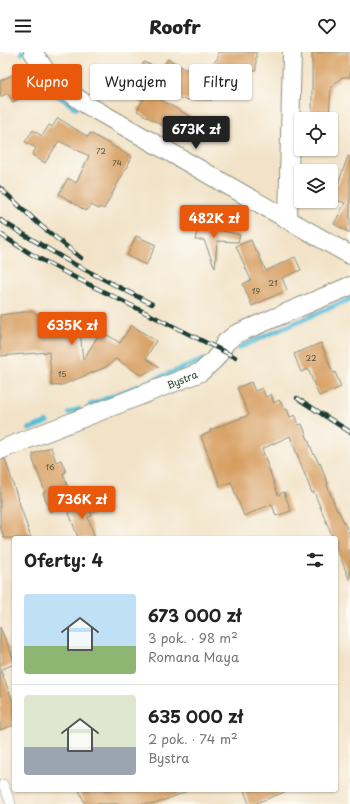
<!DOCTYPE html>
<html lang="pl">
<head>
<meta charset="utf-8">
<style>
	:root { --surface:#fff; --page:#f2f2f2; --text:#222; --muted:#767676; --line:#e0e0e0; --accent:#ea580c }
	body { margin:0; font-family:"Playpen Sans",sans-serif; background:var(--page); color:var(--text); height:100vh; display:flex; flex-direction:column; font-size:15px; white-space:nowrap }
	* { box-sizing:border-box; margin:0 }
	p { font-size:13px; color:var(--muted) }
	.icon { flex:none; width:22px; height:22px; fill:none; stroke:currentColor; stroke-width:2; stroke-linecap:round; stroke-linejoin:round }
	.map { position:relative; flex:1; overflow:hidden }
	.side { position:absolute; left:12px; top:484px; width:326px; height:256px; display:flex; flex-direction:column; background:var(--surface); border-radius:4px; box-shadow:0 1px 3px #0004 }
	.side>* { flex:none }
	.top-card { position:absolute; left:12px; top:12px; width:326px; height:36px; display:flex; gap:8px }
	.tools { position:absolute; left:294px; top:60px; display:grid; gap:8px }
	.tools a { display:grid; place-items:center; width:44px; height:44px; border-radius:4px; background:var(--surface); box-shadow:0 1px 3px #0004; font-size:20px }
	.price { position:absolute; translate:-50% -34px; padding:0 9px; border-radius:4px; background:var(--accent); color:#fff; font-size:13px; line-height:26px; filter:drop-shadow(0 1px 2px #0008) }
	.price::after { content:''; position:absolute; left:50%; top:24px; width:12px; height:9px; margin-left:-6px; background:inherit; clip-path:polygon(0 0,100% 0,50% 100%) }
	.price.selected { background:#222; color:#fff }
	ul { padding:0; list-style:none }
	li { display:flex; align-items:center; gap:12px; height:100px; padding:0 12px }
	li+li { border-top:1px solid var(--line) }
	li span { display:grid; place-items:center; flex:none; width:112px; height:80px; border-radius:4px; color:#555 }
	li>.icon { margin-inline-start:auto }
	span .icon { width:48px; height:48px; fill:#fffc; stroke-width:1 }
	li b { font-size:17px }
	h2 { display:flex; justify-content:space-between; align-items:center; height:48px; padding:0 12px; font-size:17px }
	.tag { padding:0 14px; border-radius:4px; background:var(--surface); box-shadow:0 1px 3px #0004; font-size:14px; line-height:36px }
	.tag.selected { background:var(--accent); color:#fff }
	header { display:flex; justify-content:space-between; align-items:center; height:52px; padding:0 12px; background:var(--surface); font-size:18px; font-weight:800 }
	.map>svg:first-child { display:block }
</style>
</head>
<body>
<header><svg class="icon" aria-label="menu" viewBox="0 0 24 24"><path d="M4 6h16M4 12h16M4 18h16"/></svg>Roofr<svg class="icon" aria-label="heart" viewBox="0 0 24 24"><path d="M12 20l-8-8c-3-5 5-10 8-4 3-6 11-1 8 4z"/></svg></header>
<div class="map">
<svg width="350" height="752" viewBox="0 0 350 752">
	<rect width="100%" height="100%" fill="#fdfcf7"/>
	<filter id="ink" filterUnits="userSpaceOnUse"><feTurbulence type="fractalNoise" baseFrequency=".025" numOctaves="2"/><feDisplacementMap in="SourceGraphic" scale="8" xChannelSelector="R" yChannelSelector="G"/><feConvolveMatrix kernelMatrix="1 2 1 2 8 2 1 2 1" color-interpolation-filters="sRGB"/></filter>
	<filter id="wash" filterUnits="userSpaceOnUse"><feTurbulence type="fractalNoise" baseFrequency=".012" numOctaves="4" result="noise"/><feDisplacementMap in="SourceGraphic" scale="16" xChannelSelector="R" yChannelSelector="G"/><feGaussianBlur stdDeviation="0.9" result="paint"/><feColorMatrix in="noise" values="0 0 0 0 0 0 0 0 0 0 0 0 0 0 0 0 0 1.4 0 .05"/><feComposite in="paint" operator="in"/></filter>
	<g filter="url(#wash)">
		<rect width="100%" height="100%" fill="#f2e3c8"/>
		<g fill="none" stroke-linecap="round" stroke-linejoin="round">
			<g stroke="#59bcd7" stroke-width="5">
				<polyline points="22,0 22,1"/>
				<path d="M33,18C43,35 60,45 76,56"/>
				<polyline points="238,296 350,247"/>
				<polyline points="90,353 203,308"/>
				<polyline points="69,361 79,357"/>
				<polyline points="29,377 47,370"/>
			</g>
		</g>
		<g id="blocks">
			<g fill="#d59958">
				<polygon points="218,0 256,0 256,19 241,19 241,21 212,20 212,48 159,47 197,68 186,87 137,59 144,47 138,47 120,37 132,15 139,19 144,10 161,18 168,7 199,25 218,6"/>
				<polygon points="312,0 350,1 350,25 342,25 331,35 329,66 312,65"/>
				<polygon points="20,19 31,39 13,50 8,41 0,45 0,29"/>
				<polygon points="58,66 88,85 90,81 132,105 104,157 100,155 99,157 91,153 86,159 59,142 68,126 76,131 89,104 59,89 45,111 32,103 36,96 25,90 33,78 42,84 49,73 52,75"/>
				<polygon points="348,104 350,105 350,181 334,172 345,151 331,146 336,131 338,132"/>
				<polygon points="198,173 240,183 238,190 217,189 215,216 204,188 195,188 198,175"/>
				<polygon points="136,184 156,193 146,213 127,204"/>
				<polygon points="251,188 256,200 257,199 266,219 295,205 301,218 282,226 287,238 252,254 243,232 251,228 236,194"/>
				<polygon points="32,259 63,278 61,263 78,261 83,308 101,279 120,291 131,273 156,289 146,306 159,315 141,323 116,307 106,315 62,333 52,334 49,300 0,304 0,263"/>
				<polygon points="321,291 333,321 335,320 341,335 319,344 308,317 301,320 294,302"/>
				<polygon points="251,330 255,339 262,336 266,345 271,342 274,351 279,348 285,358 287,357 290,365 295,363 299,373 302,372 314,403 315,403 319,412 320,411 328,432 327,433 337,459 338,458 350,483 350,527 349,527 336,494 336,486 333,486 314,440 312,441 290,384 262,397 278,443 284,440 291,459 276,464 272,452 244,464 231,430 220,434 201,384 211,380 210,378 249,363 237,336"/>
				<polygon points="51,395 56,410 61,408 66,420 63,421 73,450 50,459 43,441 45,440 33,408 33,402"/>
				<polygon points="5,407 21,456 31,486 4,486 0,474 0,408"/>
				<polygon points="87,448 92,464 88,465 95,486 78,486 67,455"/>
				<polygon points="0,575 14,608 14,612 0,618"/>
				<polygon points="0,619 1,619 14,652 14,673 0,678"/>
				<polygon points="79,738 188,738 188,739 155,752 85,752"/>
				<polygon points="244,738 287,738 287,739 254,752 249,752"/>
			</g>
		</g>
	</g>
	<g filter="url(#ink)">
		<use href="#blocks" fill-opacity="0" stroke="#88907e" stroke-width="1"/>
		<g fill="none" stroke-linecap="round" stroke-linejoin="round">
			<g stroke="#88907e" stroke-width="10">
				<polyline id="service" points="3,732 11,752"/>
			</g>
			<g stroke="#88907e" stroke-width="20">
				<g id="minor">
					<polyline points="33,0 52,28 87,53 350,203"/>
					<polyline points="288,167 292,0"/>
					<polyline points="0,398 201,320 214,308 221,299 225,291 236,282 350,234"/>
				</g>
			</g>
			<use href="#service" stroke="#fff" stroke-width="9"/>
			<use href="#minor" stroke="#fff" stroke-width="18"/>
			<g stroke="#1f3d34" stroke-width="4.5">
				<g id="rail">
					<polyline points="0,136 40,173 81,206"/>
					<polyline points="0,168 68,209 152,252"/>
					<polyline points="0,182 31,202 74,225 235,305"/>
					<polyline points="297,346 350,380"/>
				</g>
			</g>
			<use href="#rail" stroke="#fdfcf7" stroke-width="3" stroke-dasharray="9" stroke-linecap="butt"/>
		</g>
	</g>
	<g text-anchor="middle" dominant-baseline="central" stroke-width="3" stroke-linejoin="round" paint-order="stroke">
		<g font-size="8" fill="#4c543d">
			<text x="101" y="99">72</text>
			<text x="117" y="111">74</text>
			<text x="273" y="231">21</text>
			<text x="256" y="239">19</text>
			<text x="311" y="306">22</text>
			<text x="62" y="322">15</text>
			<text x="50" y="415">16</text>
		</g>
		<g font-size="10" fill="#1f3d34" stroke="#fdfcf7">
			<text transform="translate(182 327) rotate(-22)">Bystra</text>
		</g>
	</g>
</svg>
<div class="tools">
<a><svg class="icon" aria-label="locate" viewBox="0 0 24 24"><circle cx="12" cy="12" r="6"/><path d="M12 2v4M12 18v4M2 12h4M18 12h4"/></svg></a>
<a><svg class="icon" aria-label="layers" viewBox="0 0 24 24"><path d="M12 4l9 5-9 5-9-5zM3 14l9 5 9-5"/></svg></a>
</div>
<b class="price selected" style="left:196px;top:98px">673K zł</b>
<b class="price" style="left:214px;top:187px">482K zł</b>
<b class="price" style="left:72px;top:294px">635K zł</b>
<b class="price" style="left:82px;top:468px">736K zł</b>
<div class="top-card">
<a class="tag selected">Kupno</a>
<a class="tag">Wynajem</a>
<a class="tag">Filtry</a>
</div>
<section class="side">
<h2>Oferty: 4<svg class="icon" aria-label="filters" viewBox="0 0 24 24"><path d="M4 7h16M4 17h16"/><circle cx="9" cy="7" r="2"/><circle cx="15" cy="17" r="2"/></svg></h2>
<ul>
<li><span style="background:linear-gradient(#bfe0f5 65%,#8fb573 0)"><svg class="icon" aria-label="home" viewBox="0 0 24 24"><path d="M3 11l9-7 9 7M6 9v11h12V9"/></svg></span><div><b>673 000 zł</b><p>3 pok. · 98 m²</p><p>Romana Maya</p></div></li>
<li><span style="background:linear-gradient(#dfe7d0 65%,#9aa5b1 0)"><svg class="icon" aria-label="home" viewBox="0 0 24 24"><path d="M3 11l9-7 9 7M6 9v11h12V9"/></svg></span><div><b>635 000 zł</b><p>2 pok. · 74 m²</p><p>Bystra</p></div></li>
</ul>
</section>
</div>
</body>
</html>
